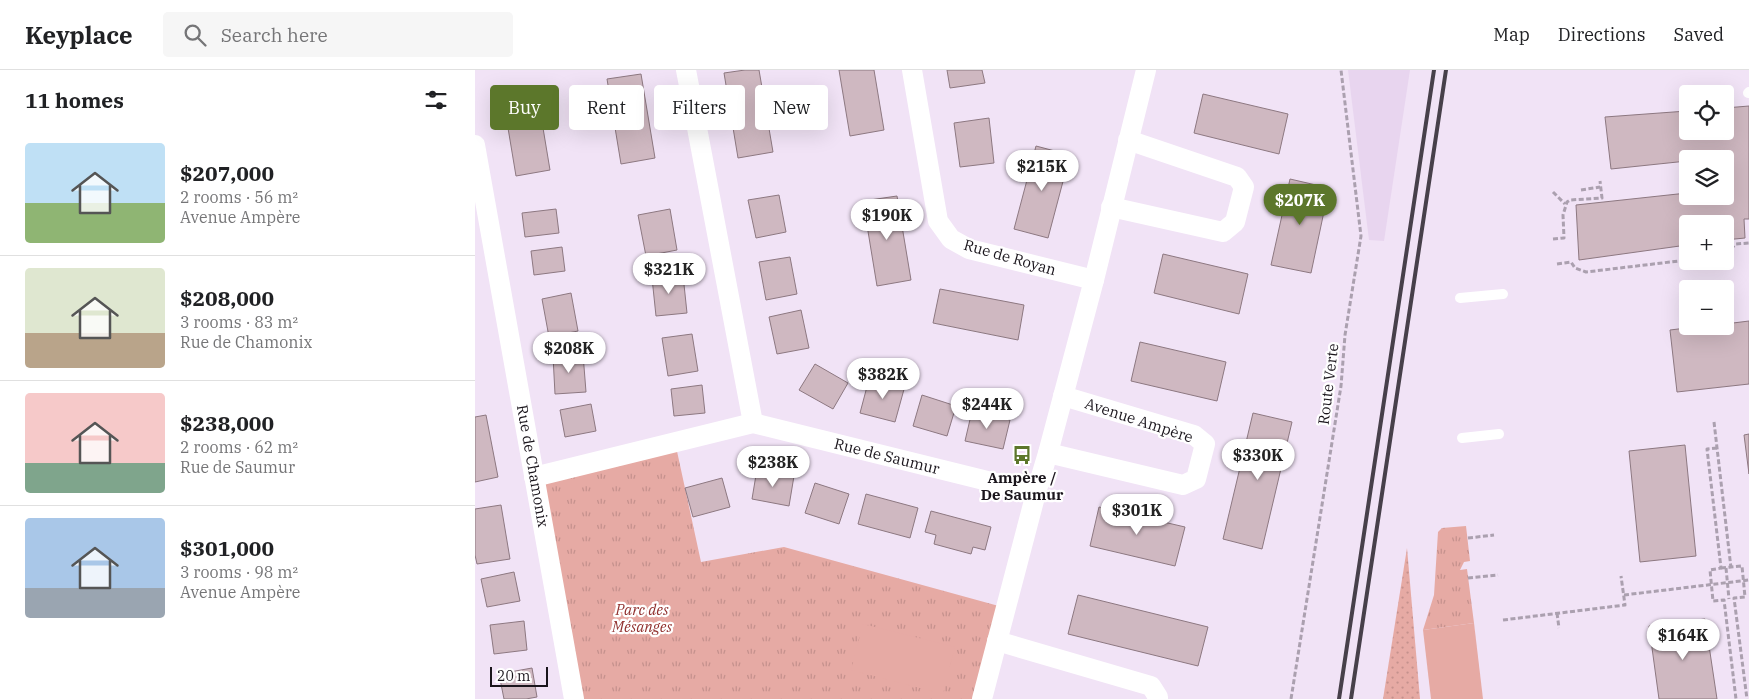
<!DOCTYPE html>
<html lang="en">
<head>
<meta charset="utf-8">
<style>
	:root { --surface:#fff; --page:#f6f6f6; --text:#202124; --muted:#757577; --line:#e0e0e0; --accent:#5c772b }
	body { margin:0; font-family:"IBM Plex Serif",serif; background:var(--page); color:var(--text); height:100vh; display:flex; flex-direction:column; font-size:19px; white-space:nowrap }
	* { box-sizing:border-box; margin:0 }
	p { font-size:16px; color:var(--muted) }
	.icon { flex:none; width:28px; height:28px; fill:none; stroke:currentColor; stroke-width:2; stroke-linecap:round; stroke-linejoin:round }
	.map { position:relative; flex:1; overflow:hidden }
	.details { display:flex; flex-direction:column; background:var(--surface); width:475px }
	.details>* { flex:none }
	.guide { position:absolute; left:15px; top:15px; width:475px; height:45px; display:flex; gap:10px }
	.tools { position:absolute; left:1204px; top:15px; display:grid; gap:10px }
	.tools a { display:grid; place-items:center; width:55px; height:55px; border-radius:5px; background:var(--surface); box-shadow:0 5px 20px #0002; font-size:25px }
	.scale { position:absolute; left:15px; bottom:12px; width:58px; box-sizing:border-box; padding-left:5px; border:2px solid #1a151c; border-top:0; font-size:14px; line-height:18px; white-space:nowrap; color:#1a151c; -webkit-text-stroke:4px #fff; paint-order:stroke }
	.price { position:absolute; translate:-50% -42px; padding:0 11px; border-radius:18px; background:#fff; color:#222; font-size:16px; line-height:32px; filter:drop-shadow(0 1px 2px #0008) }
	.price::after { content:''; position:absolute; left:50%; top:30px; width:15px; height:11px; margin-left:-8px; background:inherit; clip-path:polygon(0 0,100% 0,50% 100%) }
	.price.active { background:var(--accent); color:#fff }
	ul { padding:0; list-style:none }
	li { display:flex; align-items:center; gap:15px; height:125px; padding:0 25px }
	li+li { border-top:1px solid var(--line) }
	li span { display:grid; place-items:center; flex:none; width:140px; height:100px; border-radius:5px; color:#555 }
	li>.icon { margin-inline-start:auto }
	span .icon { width:60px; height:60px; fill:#fffc; stroke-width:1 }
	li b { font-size:21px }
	h2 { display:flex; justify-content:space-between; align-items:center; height:60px; padding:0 25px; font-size:21px }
	.pill { padding:0 18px; border-radius:5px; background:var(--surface); box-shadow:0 5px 20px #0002; font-size:18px; line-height:45px }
	.pill.active { background:var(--accent); color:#fff }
	header { display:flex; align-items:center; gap:30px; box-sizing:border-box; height:70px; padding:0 25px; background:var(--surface); border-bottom:1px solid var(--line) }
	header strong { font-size:24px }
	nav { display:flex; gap:28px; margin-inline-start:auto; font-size:18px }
	.search { width:350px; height:45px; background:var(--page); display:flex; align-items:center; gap:12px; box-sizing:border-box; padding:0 18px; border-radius:5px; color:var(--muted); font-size:19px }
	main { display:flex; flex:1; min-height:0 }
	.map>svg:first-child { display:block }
</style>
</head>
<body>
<header>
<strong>Keyplace</strong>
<div class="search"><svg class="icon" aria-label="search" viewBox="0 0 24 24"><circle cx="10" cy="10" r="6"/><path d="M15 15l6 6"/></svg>Search here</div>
<nav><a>Map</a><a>Directions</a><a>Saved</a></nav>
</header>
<main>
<section class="details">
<h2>11 homes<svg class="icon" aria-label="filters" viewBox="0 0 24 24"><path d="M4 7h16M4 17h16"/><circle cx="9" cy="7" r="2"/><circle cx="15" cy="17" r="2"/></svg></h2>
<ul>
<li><span style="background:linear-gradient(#bfe0f5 60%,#8fb573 0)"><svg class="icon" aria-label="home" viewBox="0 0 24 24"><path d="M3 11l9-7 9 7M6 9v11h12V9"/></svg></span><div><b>$207,000</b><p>2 rooms · 56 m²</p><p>Avenue Ampère</p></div></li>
<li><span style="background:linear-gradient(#dfe7d0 65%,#b9a48a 0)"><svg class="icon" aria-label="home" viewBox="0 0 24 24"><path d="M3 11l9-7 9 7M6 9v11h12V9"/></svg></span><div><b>$208,000</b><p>3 rooms · 83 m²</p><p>Rue de Chamonix</p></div></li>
<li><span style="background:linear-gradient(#f6c9c9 70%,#7fa58c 0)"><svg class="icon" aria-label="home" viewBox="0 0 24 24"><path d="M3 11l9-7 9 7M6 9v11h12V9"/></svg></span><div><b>$238,000</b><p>2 rooms · 62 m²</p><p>Rue de Saumur</p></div></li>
<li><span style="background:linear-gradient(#a9c7e8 70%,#9aa5b1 0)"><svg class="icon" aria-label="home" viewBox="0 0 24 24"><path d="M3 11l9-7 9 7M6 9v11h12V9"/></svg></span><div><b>$301,000</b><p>3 rooms · 98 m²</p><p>Avenue Ampère</p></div></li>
</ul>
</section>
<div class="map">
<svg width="1274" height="629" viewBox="0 0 1274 629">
	<defs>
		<pattern id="grass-dots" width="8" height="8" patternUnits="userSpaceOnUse" patternTransform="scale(1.25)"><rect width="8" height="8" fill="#e6aaa4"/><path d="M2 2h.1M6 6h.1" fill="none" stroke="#c5918d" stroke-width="1.8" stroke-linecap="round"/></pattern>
		<pattern id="park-tufts" width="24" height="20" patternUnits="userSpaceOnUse" patternTransform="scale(1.25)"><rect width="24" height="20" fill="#e6aaa4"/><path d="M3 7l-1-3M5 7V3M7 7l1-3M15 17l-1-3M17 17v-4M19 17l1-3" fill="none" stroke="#c5918d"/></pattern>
	</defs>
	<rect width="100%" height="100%" fill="#f1e3f6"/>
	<polygon fill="#e8d5ef" points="873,0 935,0 909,171 894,170"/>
	<polygon fill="url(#grass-dots)" points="932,478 945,629 908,629"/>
	<g fill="url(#park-tufts)">
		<polygon points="200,372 226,492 309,477 531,538 507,629 99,629 59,407"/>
		<polygon points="991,456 995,491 989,492 985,500 992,499 999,553 948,560 959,525 963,462 967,458"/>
	</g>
	<g fill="#e6aaa4">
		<polygon points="999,553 1008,629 956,629 948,560"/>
		<polygon points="388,554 480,577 468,624 376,600"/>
	</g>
	<g fill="#cfb8c1" stroke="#8d7881">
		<polygon points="270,0 284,0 298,82 263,88 249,3"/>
		<polygon points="364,0 399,0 409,60 375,66"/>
		<polygon points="472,0 507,0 510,13 475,18"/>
		<polygon points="166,4 180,88 146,94 132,9"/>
		<polygon points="61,16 75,100 41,106 27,22"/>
		<polygon points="728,24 813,44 804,84 719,63"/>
		<polygon points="1274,36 1274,149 1269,149 1270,168 1250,170 1250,154 1212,154 1212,175 1104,190 1101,135 1212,123 1212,126 1250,126 1250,89 1212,89 1212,91 1136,99 1130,47 1212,41 1212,61 1250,61 1250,38"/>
		<polygon points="514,48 519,93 485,97 479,53"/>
		<polygon points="561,76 595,85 573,168 539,159"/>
		<polygon points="815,109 854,118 836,203 796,195"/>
		<polygon points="304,125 311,162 281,168 273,130"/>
		<polygon points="422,126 436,210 402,216 388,131"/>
		<polygon points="81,139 84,163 50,167 47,143"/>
		<polygon points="195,139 202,180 171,186 163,145"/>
		<polygon points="87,177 90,201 59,205 56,181"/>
		<polygon points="688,184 773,204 764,244 679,223"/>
		<polygon points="315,187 322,224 291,230 284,192"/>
		<polygon points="208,205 212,243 181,246 177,208"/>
		<polygon points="465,219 549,235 543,270 458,253"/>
		<polygon points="96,223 103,261 74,267 67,229"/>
		<polygon points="326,240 334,278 302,284 294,247"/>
		<polygon points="1274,251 1274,314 1202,322 1195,260 1228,256 1250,256 1250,254"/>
		<polygon points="217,264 223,301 193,306 187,268"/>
		<polygon points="665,272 751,292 742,331 656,311"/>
		<polygon points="108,284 111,322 80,324 78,286"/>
		<polygon points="340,294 373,313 358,339 324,320"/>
		<polygon points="394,309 422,316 423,309 431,312 420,352 385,343"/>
		<polygon points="227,315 230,343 199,346 196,319"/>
		<polygon points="447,325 481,336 472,366 438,356"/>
		<polygon points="116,334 121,361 90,367 85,340"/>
		<polygon points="497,341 535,350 528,379 490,371"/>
		<polygon points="778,343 817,352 787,479 748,469"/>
		<polygon points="11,345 23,407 0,412 0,347"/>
		<polygon points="1274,364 1274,404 1269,365"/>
		<polygon points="1210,375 1221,486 1165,492 1154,381"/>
		<polygon points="282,399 319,406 314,436 277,429"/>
		<polygon points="247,408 255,437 218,447 210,418"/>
		<polygon points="340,413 374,424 364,454 330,443"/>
		<polygon points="391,424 443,438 435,468 383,454"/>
		<polygon points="26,435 35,489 2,494 0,485 0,439"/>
		<polygon points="624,437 710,457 700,496 615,476"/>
		<polygon points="456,441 516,457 510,480 498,477 496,484 459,474 461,465 450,462"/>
		<polygon points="39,502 45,531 12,537 6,509"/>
		<polygon points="603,525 733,557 723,596 593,564"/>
		<polygon points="1230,549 1242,629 1184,629 1174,556"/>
		<polygon points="49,551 52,580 19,584 15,555"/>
		<polygon points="57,598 62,627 51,629 29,629 24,604"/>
	</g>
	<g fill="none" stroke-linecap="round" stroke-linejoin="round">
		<g stroke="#aba0af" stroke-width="3" stroke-dasharray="5 2.5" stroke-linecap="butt">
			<polyline points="1106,120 1125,117"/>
			<polyline points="1078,122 1090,134"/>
			<polyline points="1078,169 1089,168 1088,145 1092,132 1095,130 1127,128 1125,111"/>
			<polyline points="1250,184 1261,174 1274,173"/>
			<polyline points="1082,194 1096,192 1100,198 1111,202 1212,190"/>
			<polyline points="1239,352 1256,498"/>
			<polyline points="1242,378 1232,379 1246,498 1235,500 1238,531 1249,530 1261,629"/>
			<polyline points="993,468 1019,465"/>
			<polyline points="1246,498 1267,496 1270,527 1259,528 1272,629"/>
			<polyline points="1251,498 1254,529"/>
			<polyline points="993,508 1023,505"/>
			<polyline points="1149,525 1274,510"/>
			<polyline points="1082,543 1084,558"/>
			<polyline points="1028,550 1150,535 1146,506"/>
			<polyline points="816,629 866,316 870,265 886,166 866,0"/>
		</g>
		<g stroke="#fff" stroke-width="10">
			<polyline points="1273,23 1274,22"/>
			<polyline points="985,228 1028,224"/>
			<polyline points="987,368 1024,364"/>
		</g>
		<g stroke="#fff" stroke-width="20">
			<polyline points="211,0 278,353"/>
			<polyline points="437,0 463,151 476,169 494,179 619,210"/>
			<polyline points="0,75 99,629"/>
			<polyline points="636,137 748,162 760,152 769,117 762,107 653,70"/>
			<polyline points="573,383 708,415 721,409 730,374 719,365 588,326"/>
			<polyline points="59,407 278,353 561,423"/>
			<polyline points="522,571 676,616 683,627 683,629"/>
			<polyline points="507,629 561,423 573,383 619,210 671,0"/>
		</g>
		<g stroke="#47404a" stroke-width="4">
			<polyline points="864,629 959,0"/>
			<polyline points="876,629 971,0"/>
		</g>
	</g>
	<defs>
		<g id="bus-bare" transform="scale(1.5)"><path d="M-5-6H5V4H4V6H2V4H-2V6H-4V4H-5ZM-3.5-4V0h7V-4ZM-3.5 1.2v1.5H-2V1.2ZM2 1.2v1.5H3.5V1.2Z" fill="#5c772b" stroke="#fff" stroke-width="2.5" paint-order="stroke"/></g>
	</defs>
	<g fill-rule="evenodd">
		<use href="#bus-bare" x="547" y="385"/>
	</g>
	<g text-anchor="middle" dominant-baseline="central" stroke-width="4.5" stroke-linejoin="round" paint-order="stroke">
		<g font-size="15" fill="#1a151c" stroke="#fff">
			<text transform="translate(535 187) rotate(16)">Rue de Royan</text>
			<text transform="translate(853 314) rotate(-83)">Route Verte</text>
			<text transform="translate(664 350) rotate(18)">Avenue Ampère</text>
			<text transform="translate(412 386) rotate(14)">Rue de Saumur</text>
			<text transform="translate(58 396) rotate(80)">Rue de Chamonix</text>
		</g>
		<g font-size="15" font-weight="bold" fill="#1a151c" stroke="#fff">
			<text x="547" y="407">Ampère /<tspan x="547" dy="17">De Saumur</tspan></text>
		</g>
		<g font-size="15" font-style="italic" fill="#91312f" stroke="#fff">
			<text x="167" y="539">Parc des<tspan x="167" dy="17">Mésanges</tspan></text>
		</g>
	</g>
</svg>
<div class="tools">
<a><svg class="icon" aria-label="locate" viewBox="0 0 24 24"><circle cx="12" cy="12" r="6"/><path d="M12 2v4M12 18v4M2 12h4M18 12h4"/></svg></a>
<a><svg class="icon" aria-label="layers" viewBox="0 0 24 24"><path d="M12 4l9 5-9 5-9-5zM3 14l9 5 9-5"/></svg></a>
<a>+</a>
<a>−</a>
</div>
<div class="scale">20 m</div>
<b class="price" style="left:567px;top:122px">$215K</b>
<b class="price active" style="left:825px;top:156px">$207K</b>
<b class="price" style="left:412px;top:171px">$190K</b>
<b class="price" style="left:194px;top:225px">$321K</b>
<b class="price" style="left:94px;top:304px">$208K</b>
<b class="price" style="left:408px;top:330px">$382K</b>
<b class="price" style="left:512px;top:360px">$244K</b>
<b class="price" style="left:783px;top:411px">$330K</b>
<b class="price" style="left:298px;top:418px">$238K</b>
<b class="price" style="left:662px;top:466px">$301K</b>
<b class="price" style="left:1208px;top:591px">$164K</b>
<div class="guide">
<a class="pill active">Buy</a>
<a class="pill">Rent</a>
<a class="pill">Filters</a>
<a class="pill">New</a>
</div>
</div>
</main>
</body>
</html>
